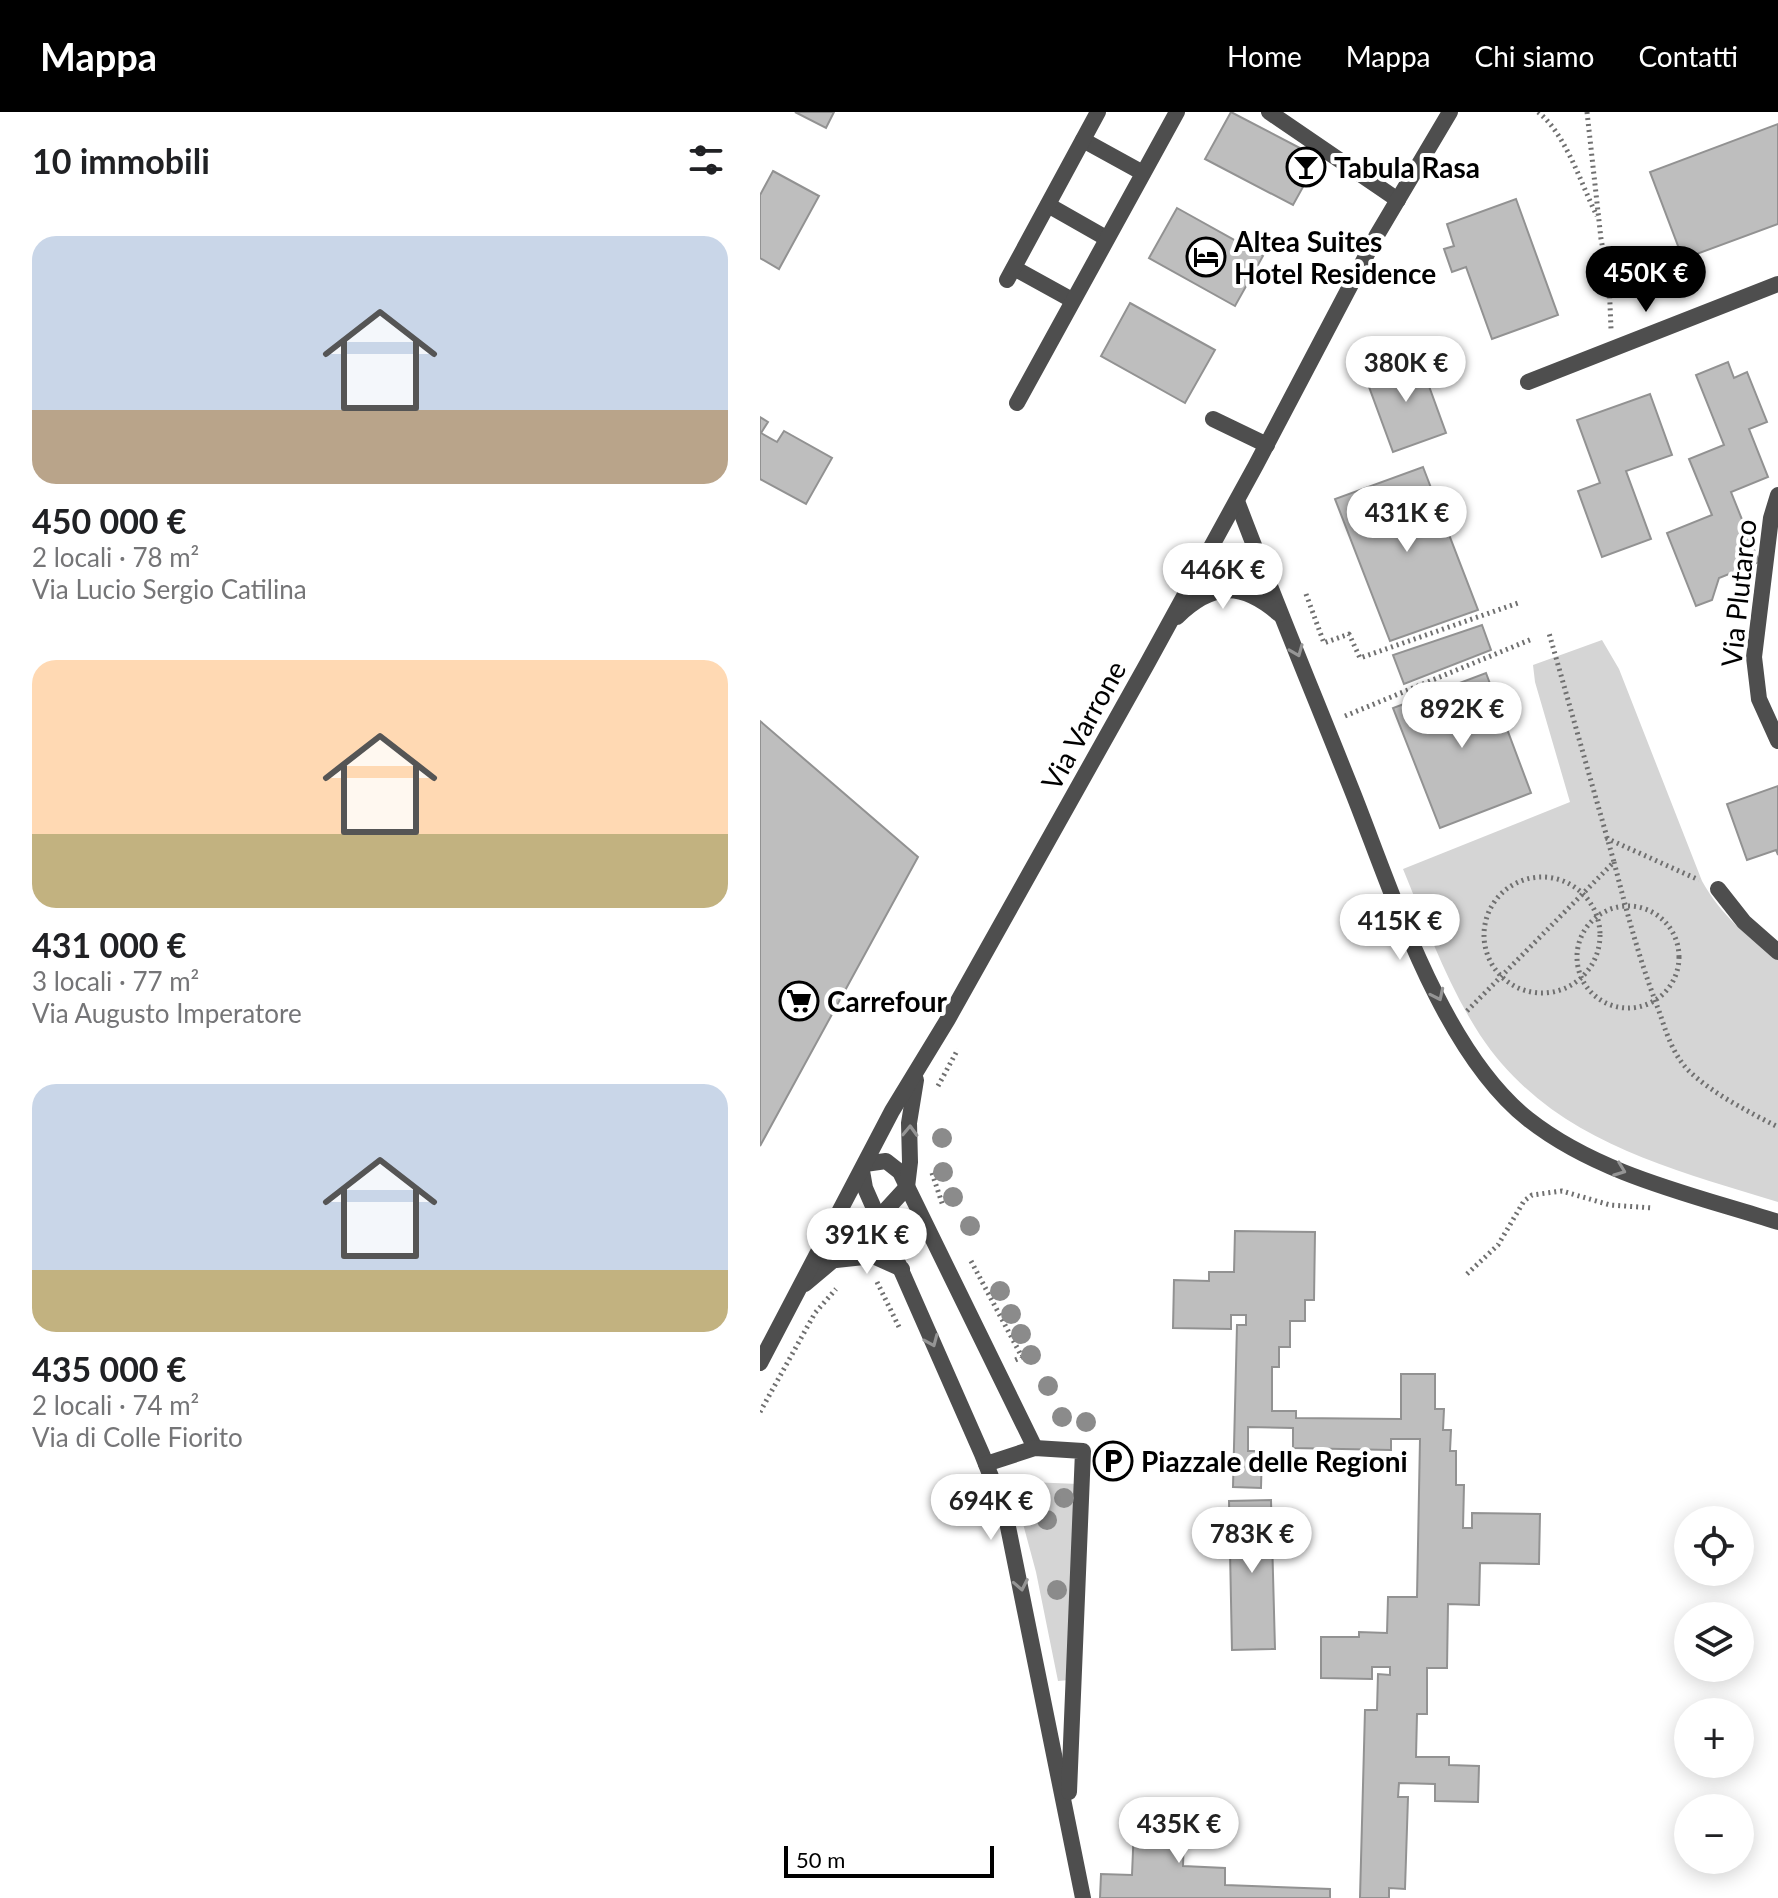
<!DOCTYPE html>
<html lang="it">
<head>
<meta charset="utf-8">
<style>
	:root { --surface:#fff; --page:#f6f6f6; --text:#202124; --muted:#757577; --accent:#000 }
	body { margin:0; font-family:Lato,sans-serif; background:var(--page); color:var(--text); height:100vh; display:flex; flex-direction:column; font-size:30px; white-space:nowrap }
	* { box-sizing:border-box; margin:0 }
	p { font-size:26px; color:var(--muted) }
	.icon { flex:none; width:44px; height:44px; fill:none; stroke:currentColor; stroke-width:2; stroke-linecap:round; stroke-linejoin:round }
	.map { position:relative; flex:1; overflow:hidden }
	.sheet { display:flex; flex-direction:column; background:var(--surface); width:760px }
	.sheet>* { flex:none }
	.fabs { position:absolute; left:914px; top:1394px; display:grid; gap:16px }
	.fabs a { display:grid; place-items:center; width:80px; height:80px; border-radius:50%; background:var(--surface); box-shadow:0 4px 20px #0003; font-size:40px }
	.scale { position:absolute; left:24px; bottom:20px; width:210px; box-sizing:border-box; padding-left:8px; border:4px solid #000; border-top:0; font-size:22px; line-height:28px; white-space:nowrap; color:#000; -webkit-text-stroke:6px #fff; paint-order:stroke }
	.price { position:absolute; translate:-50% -68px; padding:0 18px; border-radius:28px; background:#fff; color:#222; font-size:26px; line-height:52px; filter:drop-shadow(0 2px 4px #0008) }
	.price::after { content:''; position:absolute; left:50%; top:48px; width:24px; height:18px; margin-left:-12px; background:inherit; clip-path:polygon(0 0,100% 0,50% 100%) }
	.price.selected { background:var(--accent); color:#fff }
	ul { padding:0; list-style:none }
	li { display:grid; align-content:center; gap:16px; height:424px; padding:0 32px }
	li span { display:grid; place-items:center; height:248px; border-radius:24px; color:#555 }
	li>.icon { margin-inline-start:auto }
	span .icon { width:144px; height:144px; fill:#fffc; stroke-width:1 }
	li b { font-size:34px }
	h2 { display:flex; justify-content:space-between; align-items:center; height:96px; padding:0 32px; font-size:34px }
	header { display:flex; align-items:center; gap:48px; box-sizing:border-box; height:112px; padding:0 40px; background:var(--accent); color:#fff }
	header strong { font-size:38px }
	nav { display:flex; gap:44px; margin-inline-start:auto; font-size:28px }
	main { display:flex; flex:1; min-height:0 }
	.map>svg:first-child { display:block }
</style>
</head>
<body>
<header>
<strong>Mappa</strong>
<nav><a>Home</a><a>Mappa</a><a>Chi siamo</a><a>Contatti</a></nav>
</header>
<main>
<section class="sheet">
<h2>10 immobili<svg class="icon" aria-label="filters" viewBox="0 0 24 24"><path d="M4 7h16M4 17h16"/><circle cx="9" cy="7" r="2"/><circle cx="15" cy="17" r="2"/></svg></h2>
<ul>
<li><span style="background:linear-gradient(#c9d6e8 70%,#b9a48a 0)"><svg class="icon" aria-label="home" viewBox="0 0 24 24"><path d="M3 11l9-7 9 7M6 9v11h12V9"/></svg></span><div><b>450 000 €</b><p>2 locali · 78 m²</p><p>Via Lucio Sergio Catilina</p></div></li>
<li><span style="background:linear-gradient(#ffd9b3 70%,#c2b280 0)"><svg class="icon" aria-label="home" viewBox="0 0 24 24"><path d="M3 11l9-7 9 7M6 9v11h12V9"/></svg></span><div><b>431 000 €</b><p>3 locali · 77 m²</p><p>Via Augusto Imperatore</p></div></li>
<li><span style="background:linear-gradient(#c9d6e8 75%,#c2b280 0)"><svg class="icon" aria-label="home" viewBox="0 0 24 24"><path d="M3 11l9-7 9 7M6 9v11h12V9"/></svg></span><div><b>435 000 €</b><p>2 locali · 74 m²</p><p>Via di Colle Fiorito</p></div></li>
</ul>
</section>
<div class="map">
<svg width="1018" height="1786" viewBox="0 0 1018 1786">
	<rect width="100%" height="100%" fill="#fff"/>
	<g fill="#d5d5d5">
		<path d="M842,528L859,557L942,769C961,803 987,825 1018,847V1090C905,1055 790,1028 720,923C687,872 666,813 643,757L810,690L775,570L773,553Z"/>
		<polygon points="241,1369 319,1372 309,1568 298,1569 276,1460 262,1408"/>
	</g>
	<g fill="#bebebe" stroke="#929292" stroke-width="2">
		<polygon points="35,0 74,0 66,16"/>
		<polygon points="471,0 559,46 533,93 445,47"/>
		<polygon points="1018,12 1018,112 923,147 890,60"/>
		<polygon points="13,59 59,84 19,157 0,146 0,83"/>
		<polygon points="756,87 798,203 732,227 706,155 692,160 684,137 694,134 687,112"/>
		<polygon points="417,96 503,144 475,194 389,146"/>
		<polygon points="370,191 455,238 425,291 341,244"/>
		<polygon points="658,244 686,321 633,340 605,264"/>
		<polygon points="968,250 974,266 987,260 1007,310 989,317 1008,365 971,380 999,450 959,466 952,488 936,494 907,421 952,403 929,347 964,333 936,263"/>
		<polygon points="890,282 912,343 866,359 891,427 842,445 818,379 840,371 817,308"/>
		<polygon points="0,305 8,310 1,321 17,330 24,319 72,346 46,392 0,367"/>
		<polygon points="663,355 718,498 630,529 575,387"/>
		<polygon points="722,513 731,538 644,572 633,543"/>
		<polygon points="726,561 771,681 680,716 633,596"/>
		<polygon points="0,609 158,745 0,1034"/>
		<polygon points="1018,674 1018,743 1016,738 987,748 967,692"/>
		<polygon points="475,1119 555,1120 554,1188 545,1188 545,1209 530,1209 530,1235 519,1235 519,1255 512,1255 512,1299 536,1299 536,1306 641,1307 641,1262 675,1262 675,1297 684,1297 683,1318 691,1318 690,1339 696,1339 696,1373 704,1373 703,1416 712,1416 712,1401 780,1402 779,1452 720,1451 719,1493 688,1492 687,1556 667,1556 667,1602 657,1602 656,1645 689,1645 689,1653 719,1654 718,1690 675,1689 675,1672 639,1671 638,1685 648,1685 645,1777 629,1776 629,1786 600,1786 605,1598 617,1598 618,1562 630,1563 630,1555 612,1555 612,1567 561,1566 561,1525 599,1525 599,1520 627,1521 628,1485 657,1485 660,1327 631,1327 631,1338 533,1336 533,1316 488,1315 488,1339 502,1339 501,1376 473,1375 477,1213 486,1213 486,1203 471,1203 471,1217 413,1216 414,1168 449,1169 449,1160 474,1160"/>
		<polygon points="511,1388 515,1537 472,1538 469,1389"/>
		<polygon points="375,1691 425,1692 423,1754 465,1756 465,1773 570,1777 570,1786 340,1786 341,1762 372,1763"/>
	</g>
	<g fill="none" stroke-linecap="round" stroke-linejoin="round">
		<g stroke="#707070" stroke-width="5" stroke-dasharray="2 4" stroke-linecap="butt">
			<path d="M778,0C806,22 821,72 837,104"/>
			<polyline points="827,0 841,127 849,168 851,217"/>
			<polyline points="546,482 564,531 589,522 600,546 758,491"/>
			<polyline points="585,604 772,527"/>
			<polyline points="846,726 939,768"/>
			<path d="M854,750C867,801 880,850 899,899C906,920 913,943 929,959C953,982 989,1000 1018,1015"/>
			<circle cx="782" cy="823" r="58"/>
			<circle cx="868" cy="845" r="51"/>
			<polyline points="707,899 854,750 789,521"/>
			<polyline points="178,974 198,937"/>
			<polyline points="172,1061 183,1094"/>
			<polyline points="211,1149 262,1245 253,1249"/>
			<polyline points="707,1162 738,1133 764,1089 772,1083 802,1079 850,1093 893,1096"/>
			<polyline points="117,1170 139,1215"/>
			<polyline points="0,1300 55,1201 76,1177"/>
		</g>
		<g stroke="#4e4e4e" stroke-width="16">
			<polyline points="509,0 638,88"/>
			<polyline points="323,28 383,61"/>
			<polyline points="288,93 346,126"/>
			<polyline points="254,156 312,188"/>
			<polyline points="247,168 338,0"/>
			<polyline points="257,291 417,0"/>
			<polyline points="453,307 507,333"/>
		</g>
		<g stroke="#4e4e4e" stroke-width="16">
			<polyline points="768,270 1018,172"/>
			<polyline points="1018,383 1011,406 994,545 999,587 1018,629"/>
			<path d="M477,389C514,487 554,583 593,681C633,782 682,939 768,1007C839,1063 934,1083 1018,1110"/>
			<path d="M417,505C453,470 482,470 519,502"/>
			<polyline points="958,777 984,810 1018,840"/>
			<polyline points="105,1052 126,1049 140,1060 275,1336"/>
			<polyline points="102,1059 105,1076 222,1342 245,1400 323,1786"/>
			<polyline points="76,1148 113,1144 142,1157"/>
			<polyline points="45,1172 103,1123 147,1075 150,1050 149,1011 156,968"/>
			<polyline points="0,1251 132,999 188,907 387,552 496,353 617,123 690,0"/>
			<polyline points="226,1352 275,1336 323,1339 309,1680"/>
		</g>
	</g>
	<g fill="#8b8b8b">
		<circle cx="182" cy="1026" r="10"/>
		<circle cx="183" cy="1060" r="10"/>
		<circle cx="193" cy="1085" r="10"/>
		<circle cx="210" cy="1114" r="10"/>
		<circle cx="240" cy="1179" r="10"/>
		<circle cx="251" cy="1202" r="10"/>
		<circle cx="261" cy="1222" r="10"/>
		<circle cx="271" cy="1243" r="10"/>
		<circle cx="288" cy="1274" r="10"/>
		<circle cx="302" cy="1305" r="10"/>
		<circle cx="326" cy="1310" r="10"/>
		<circle cx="262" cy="1385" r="10"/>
		<circle cx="304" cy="1386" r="10"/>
		<circle cx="287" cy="1408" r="10"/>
		<circle cx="297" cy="1478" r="10"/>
	</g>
	<defs><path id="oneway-chevron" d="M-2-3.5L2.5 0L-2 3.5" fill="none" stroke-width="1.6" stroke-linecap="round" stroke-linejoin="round" transform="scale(2)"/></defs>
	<g stroke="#959595">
		<use href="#oneway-chevron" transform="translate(537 539) rotate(68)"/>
		<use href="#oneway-chevron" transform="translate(678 883) rotate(65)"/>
		<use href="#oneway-chevron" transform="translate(150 1019) rotate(-88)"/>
		<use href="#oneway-chevron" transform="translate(860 1058) rotate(21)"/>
		<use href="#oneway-chevron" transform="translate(172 1229) rotate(67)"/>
		<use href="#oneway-chevron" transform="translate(261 1473) rotate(79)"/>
	</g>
	<defs>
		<g id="bar-ring" transform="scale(2)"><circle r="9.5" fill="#fff" stroke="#000" stroke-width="1.5"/><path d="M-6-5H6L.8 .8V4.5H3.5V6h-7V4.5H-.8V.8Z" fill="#000"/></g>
		<g id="hotel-ring" transform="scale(2)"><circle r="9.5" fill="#fff" stroke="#000" stroke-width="1.5"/><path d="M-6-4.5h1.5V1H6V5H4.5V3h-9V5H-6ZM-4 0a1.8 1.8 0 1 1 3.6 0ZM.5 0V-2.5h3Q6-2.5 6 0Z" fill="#000"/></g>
		<g id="supermarket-ring" transform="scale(2)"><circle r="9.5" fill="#fff" stroke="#000" stroke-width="1.5"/><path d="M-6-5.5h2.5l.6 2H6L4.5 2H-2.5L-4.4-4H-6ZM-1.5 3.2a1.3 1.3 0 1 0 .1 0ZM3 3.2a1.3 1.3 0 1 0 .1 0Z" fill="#000"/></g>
		<g id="parking-ring" transform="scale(2)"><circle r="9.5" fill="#fff" stroke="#000" stroke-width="1.5"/><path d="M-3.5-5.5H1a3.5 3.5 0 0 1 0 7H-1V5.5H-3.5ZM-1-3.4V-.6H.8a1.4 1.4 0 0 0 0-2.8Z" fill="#000"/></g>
	</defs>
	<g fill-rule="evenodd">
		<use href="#bar-ring" x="546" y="55"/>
		<use href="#hotel-ring" x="446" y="145"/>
		<use href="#supermarket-ring" x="39" y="889"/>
		<use href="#parking-ring" x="353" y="1349"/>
	</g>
	<g text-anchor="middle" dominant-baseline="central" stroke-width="8" stroke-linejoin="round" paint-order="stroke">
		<g font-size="28" font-weight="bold" fill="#000" stroke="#fff" text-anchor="start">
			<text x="574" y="55">Tabula Rasa</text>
			<text x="474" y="129">Altea Suites<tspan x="474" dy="32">Hotel Residence</tspan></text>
			<text x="67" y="889">Carrefour</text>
			<text x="381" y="1349">Piazzale delle Regioni</text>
		</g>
		<g font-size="28" fill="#000" stroke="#fff">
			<text transform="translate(978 481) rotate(-84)">Via Plutarco</text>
			<text transform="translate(323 613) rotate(-61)">Via Varrone</text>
		</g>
	</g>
</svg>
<div class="fabs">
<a><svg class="icon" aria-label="locate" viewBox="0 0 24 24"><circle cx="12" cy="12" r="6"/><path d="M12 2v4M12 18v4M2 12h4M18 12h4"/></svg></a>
<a><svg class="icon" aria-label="layers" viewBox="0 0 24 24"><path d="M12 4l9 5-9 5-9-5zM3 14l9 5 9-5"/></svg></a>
<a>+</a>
<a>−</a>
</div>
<div class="scale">50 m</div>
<b class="price selected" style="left:886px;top:202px">450K €</b>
<b class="price" style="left:646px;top:292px">380K €</b>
<b class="price" style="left:647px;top:442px">431K €</b>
<b class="price" style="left:463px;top:499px">446K €</b>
<b class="price" style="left:702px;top:638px">892K €</b>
<b class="price" style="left:640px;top:850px">415K €</b>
<b class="price" style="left:107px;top:1164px">391K €</b>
<b class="price" style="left:231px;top:1430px">694K €</b>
<b class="price" style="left:492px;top:1463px">783K €</b>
<b class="price" style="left:419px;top:1753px">435K €</b>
</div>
</main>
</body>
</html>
